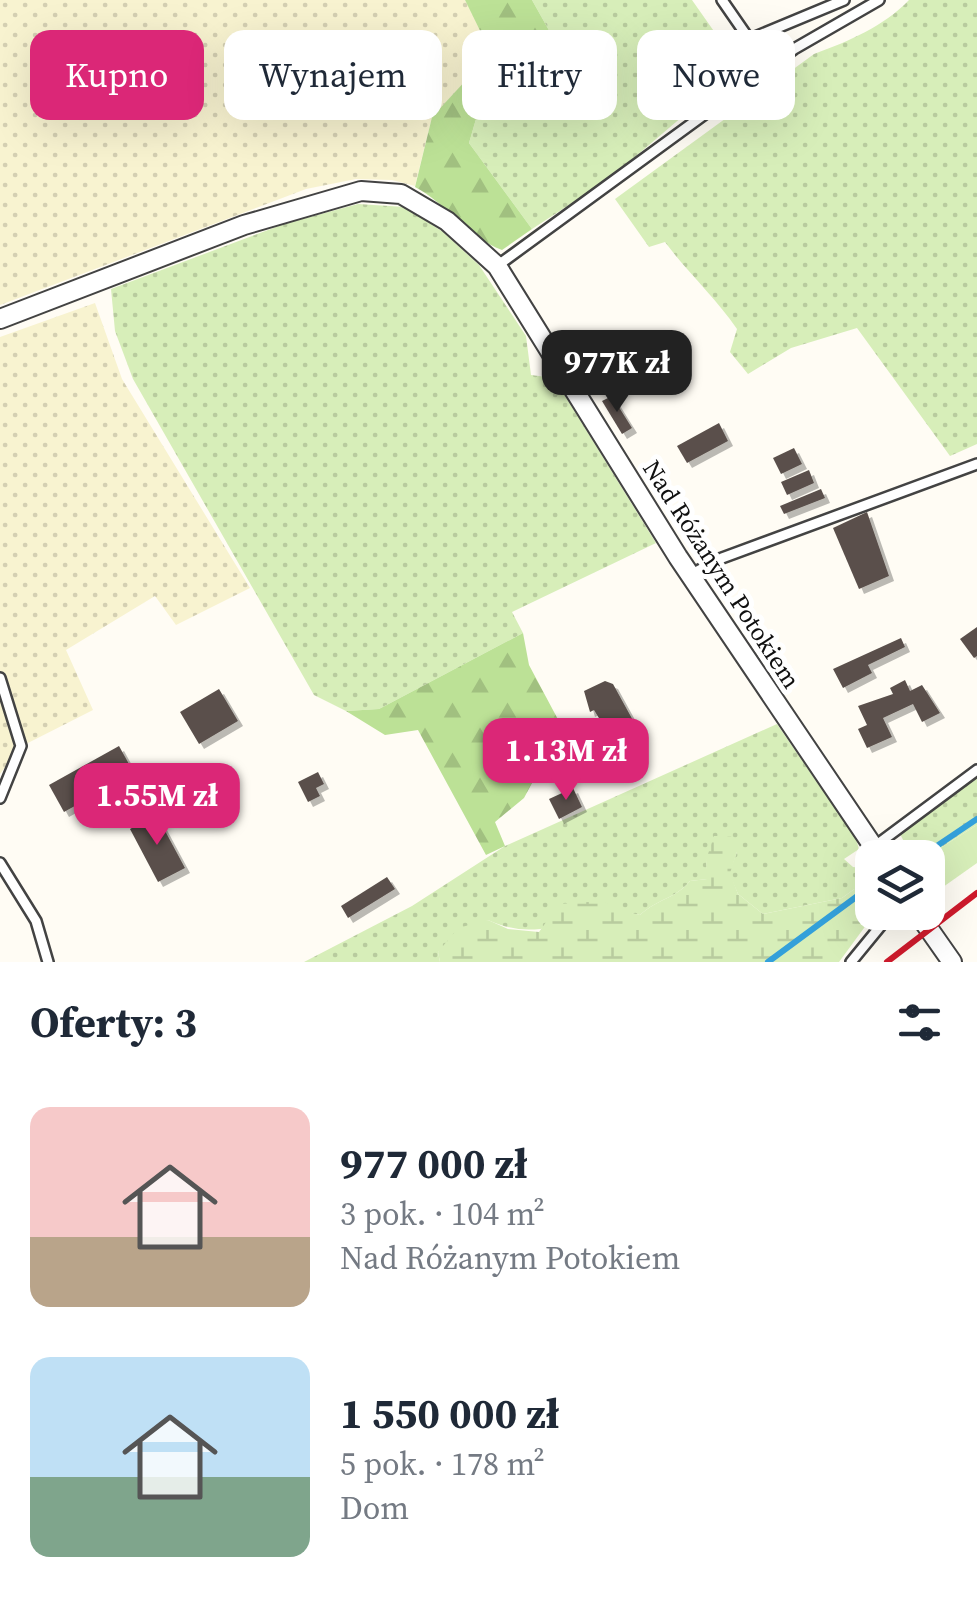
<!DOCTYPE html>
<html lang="pl">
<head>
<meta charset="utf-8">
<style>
	:root { --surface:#fff; --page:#f2f2f3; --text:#1f2937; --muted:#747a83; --accent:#db2777 }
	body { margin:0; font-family:"Source Serif 4",serif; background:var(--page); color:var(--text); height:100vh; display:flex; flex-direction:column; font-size:38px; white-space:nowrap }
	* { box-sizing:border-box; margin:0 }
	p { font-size:32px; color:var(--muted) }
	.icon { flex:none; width:55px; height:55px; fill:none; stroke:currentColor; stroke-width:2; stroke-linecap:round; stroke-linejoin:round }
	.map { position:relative; height:962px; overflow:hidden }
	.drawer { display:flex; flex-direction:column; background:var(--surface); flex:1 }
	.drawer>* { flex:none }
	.banner { position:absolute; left:30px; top:30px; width:918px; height:90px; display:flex; gap:20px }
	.buttons { position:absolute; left:855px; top:840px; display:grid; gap:20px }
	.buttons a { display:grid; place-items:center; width:90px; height:90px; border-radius:20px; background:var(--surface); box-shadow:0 10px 40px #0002; font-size:50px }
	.price { position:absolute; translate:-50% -85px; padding:0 22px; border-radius:20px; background:var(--accent); color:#fff; font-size:32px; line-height:65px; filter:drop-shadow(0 2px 5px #0008) }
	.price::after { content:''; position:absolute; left:50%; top:60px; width:30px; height:22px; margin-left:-15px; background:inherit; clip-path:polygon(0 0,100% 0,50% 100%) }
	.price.active { background:#222; color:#fff }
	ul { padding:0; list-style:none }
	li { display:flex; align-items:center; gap:30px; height:250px; padding:0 30px }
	li span { display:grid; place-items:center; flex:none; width:280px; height:200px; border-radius:20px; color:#555 }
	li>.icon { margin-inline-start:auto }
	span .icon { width:120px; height:120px; fill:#fffc; stroke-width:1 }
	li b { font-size:42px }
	h2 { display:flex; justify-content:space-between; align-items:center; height:120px; padding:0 30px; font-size:42px }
	.chip { padding:0 35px; border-radius:20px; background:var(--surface); box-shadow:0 10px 40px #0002; font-size:35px; line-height:90px }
	.chip.active { background:var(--accent); color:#fff }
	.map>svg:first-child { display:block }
</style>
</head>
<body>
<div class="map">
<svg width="977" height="962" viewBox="0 0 977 962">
	<defs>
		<pattern id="farmland-dots" width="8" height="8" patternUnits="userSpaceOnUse" patternTransform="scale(2.5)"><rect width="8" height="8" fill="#f8f3d0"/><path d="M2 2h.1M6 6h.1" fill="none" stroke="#d4cfb2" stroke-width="1.8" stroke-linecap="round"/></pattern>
		<pattern id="grass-dots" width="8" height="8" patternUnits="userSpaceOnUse" patternTransform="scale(2.5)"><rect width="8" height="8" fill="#d7eeb9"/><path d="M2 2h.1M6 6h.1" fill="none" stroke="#b8cb9e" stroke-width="1.8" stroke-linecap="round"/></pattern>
		<pattern id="forest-firs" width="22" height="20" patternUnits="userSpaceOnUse" patternTransform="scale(2.5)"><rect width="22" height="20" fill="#bce196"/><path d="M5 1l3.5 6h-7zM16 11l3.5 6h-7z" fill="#a1c080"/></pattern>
		<pattern id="wetland-marsh" width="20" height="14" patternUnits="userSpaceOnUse" patternTransform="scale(2.5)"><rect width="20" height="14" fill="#d7eeb9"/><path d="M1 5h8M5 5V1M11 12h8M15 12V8" fill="none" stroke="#b8cb9e"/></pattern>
		<filter id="shadow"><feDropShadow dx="5" dy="5" stdDeviation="0" flood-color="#0004"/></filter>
	</defs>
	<rect width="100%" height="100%" fill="#fffcf4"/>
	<g fill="url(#farmland-dots)">
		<polygon points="0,0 465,0 492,53 432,117 415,186 392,180 356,179 306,189 0,305"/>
		<polygon points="95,303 122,379 250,588 176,625 155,596 66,650 93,710 20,747 0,774 0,337"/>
	</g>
	<g fill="url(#grass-dots)">
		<polygon points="532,0 692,0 718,37 718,43 694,54 700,70 696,105 609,179 532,229 469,143 476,119 549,70 560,50"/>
		<path d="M909,0H977V444L950,456L857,328L791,348L748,374L730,352L737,329C715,297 688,273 665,242L649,247L615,199L814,54C849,41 883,27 909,0Z"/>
		<polygon points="358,204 405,207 443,232 479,265 526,336 531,375 554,378 656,543 512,612 523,633 379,709 346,711 314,695 133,379 115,331 111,289 284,224"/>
		<path d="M777,724L856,839L859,849L844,859L853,867L872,869V893L864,882L842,898L763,914L738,894L729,873L737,852L706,860L708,879L690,881C675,899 657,899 640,915C582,901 551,949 488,920L438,952L440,962H304L412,906L505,846Z"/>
		<polygon points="977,777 977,825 926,857 912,857 900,834"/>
	</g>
	<g fill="url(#forest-firs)">
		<path d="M465,0H532L560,50L549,70L476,119L469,143L532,229L502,250C469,238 446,203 415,187L432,117L491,53Z"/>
		<polygon points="523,633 529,665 562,727 524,798 495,822 505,846 486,855 418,730 385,735 346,711 379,709"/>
	</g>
	<path fill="url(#wetland-marsh)" d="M714,836H731L737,852L730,873L738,894L763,914L842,898L864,882L872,893L875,913L839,962H440L438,952L458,928L488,920L508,929L539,932L559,904L604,901L615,909L640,915C657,899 675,899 690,881L707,879L706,860Z"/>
	<polygon fill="#d7eeb9" points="977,825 977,863 936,892 928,881 926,857"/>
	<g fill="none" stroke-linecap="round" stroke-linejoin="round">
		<g stroke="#33a0da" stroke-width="6">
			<polyline points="919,858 977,819"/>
			<polyline points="768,962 871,886"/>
		</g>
	</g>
	<g fill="#5a504b" filter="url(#shadow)">
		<polygon points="612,396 632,428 622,434 602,401"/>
		<polygon points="719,423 728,441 687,463 677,446"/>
		<polygon points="794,448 802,464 781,474 773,458"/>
		<polygon points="809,470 814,483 787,495 781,482"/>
		<polygon points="821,489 825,498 784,514 780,506"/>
		<polygon points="867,512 889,576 859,589 833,528"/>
		<polygon points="977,627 977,656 974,658 960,639"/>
		<polygon points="901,638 905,647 868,665 872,673 843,688 833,669"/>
		<polygon points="905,680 910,691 922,685 940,713 922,722 913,704 883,718 892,737 867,748 858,729 867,725 858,706 893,694 890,688"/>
		<polygon points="605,681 613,684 635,724 610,736 594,710 590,712 584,691"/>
		<polygon points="219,689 238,721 199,744 180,712"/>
		<polygon points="119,746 134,773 64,812 49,785"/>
		<polygon points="318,772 324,784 316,788 320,796 308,802 298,782"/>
		<polygon points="573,788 582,807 559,819 549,799"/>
		<polygon points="156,814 185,868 158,882 130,829"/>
		<polygon points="387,877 395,889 348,918 341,906"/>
	</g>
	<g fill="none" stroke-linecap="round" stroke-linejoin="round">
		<g stroke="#434343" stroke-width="14">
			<g id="service">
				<polyline points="722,0 749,39"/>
				<polyline points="702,59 844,0"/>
				<polyline points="497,266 794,49 879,0"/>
				<polyline points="690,575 722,558 977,464"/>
				<polyline points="0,678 21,746 0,798"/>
				<polyline points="875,846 977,770"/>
				<polyline points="0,863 36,921 48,962"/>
				<polyline points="851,962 892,912"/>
			</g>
		</g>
		<g stroke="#434343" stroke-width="22">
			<g id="minor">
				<polyline points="0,319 244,225 361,191 401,194 447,221 497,266 678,557 881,858"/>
				<polyline points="917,912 952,962"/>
			</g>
		</g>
		<use href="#service" stroke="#fff" stroke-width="9"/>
		<use href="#minor" stroke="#fff" stroke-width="18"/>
		<polyline stroke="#cf1a2c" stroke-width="6" points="887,962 977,893"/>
	</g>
	<g text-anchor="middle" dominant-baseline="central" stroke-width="10" stroke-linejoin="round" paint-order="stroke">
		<g font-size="25" fill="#101010" stroke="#fff">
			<text transform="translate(722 574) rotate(57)">Nad Różanym Potokiem</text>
		</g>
	</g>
</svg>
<div class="buttons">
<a><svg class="icon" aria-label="layers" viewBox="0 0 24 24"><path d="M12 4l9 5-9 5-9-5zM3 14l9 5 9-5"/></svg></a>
</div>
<b class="price active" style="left:617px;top:415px">977K zł</b>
<b class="price" style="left:566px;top:803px">1.13M zł</b>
<b class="price" style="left:157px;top:848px">1.55M zł</b>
<div class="banner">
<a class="chip active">Kupno</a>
<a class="chip">Wynajem</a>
<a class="chip">Filtry</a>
<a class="chip">Nowe</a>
</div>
</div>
<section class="drawer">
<h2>Oferty: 3<svg class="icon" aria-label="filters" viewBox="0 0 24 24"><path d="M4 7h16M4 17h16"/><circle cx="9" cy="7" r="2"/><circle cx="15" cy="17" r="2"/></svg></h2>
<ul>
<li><span style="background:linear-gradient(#f6c9c9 65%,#b9a48a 0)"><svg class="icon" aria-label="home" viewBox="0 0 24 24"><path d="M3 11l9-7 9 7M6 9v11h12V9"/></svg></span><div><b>977 000 zł</b><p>3 pok. · 104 m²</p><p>Nad Różanym Potokiem</p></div></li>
<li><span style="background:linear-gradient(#bfe0f5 60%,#7fa58c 0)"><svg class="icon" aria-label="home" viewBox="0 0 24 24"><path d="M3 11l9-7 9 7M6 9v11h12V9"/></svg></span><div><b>1 550 000 zł</b><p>5 pok. · 178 m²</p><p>Dom</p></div></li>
</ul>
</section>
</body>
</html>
